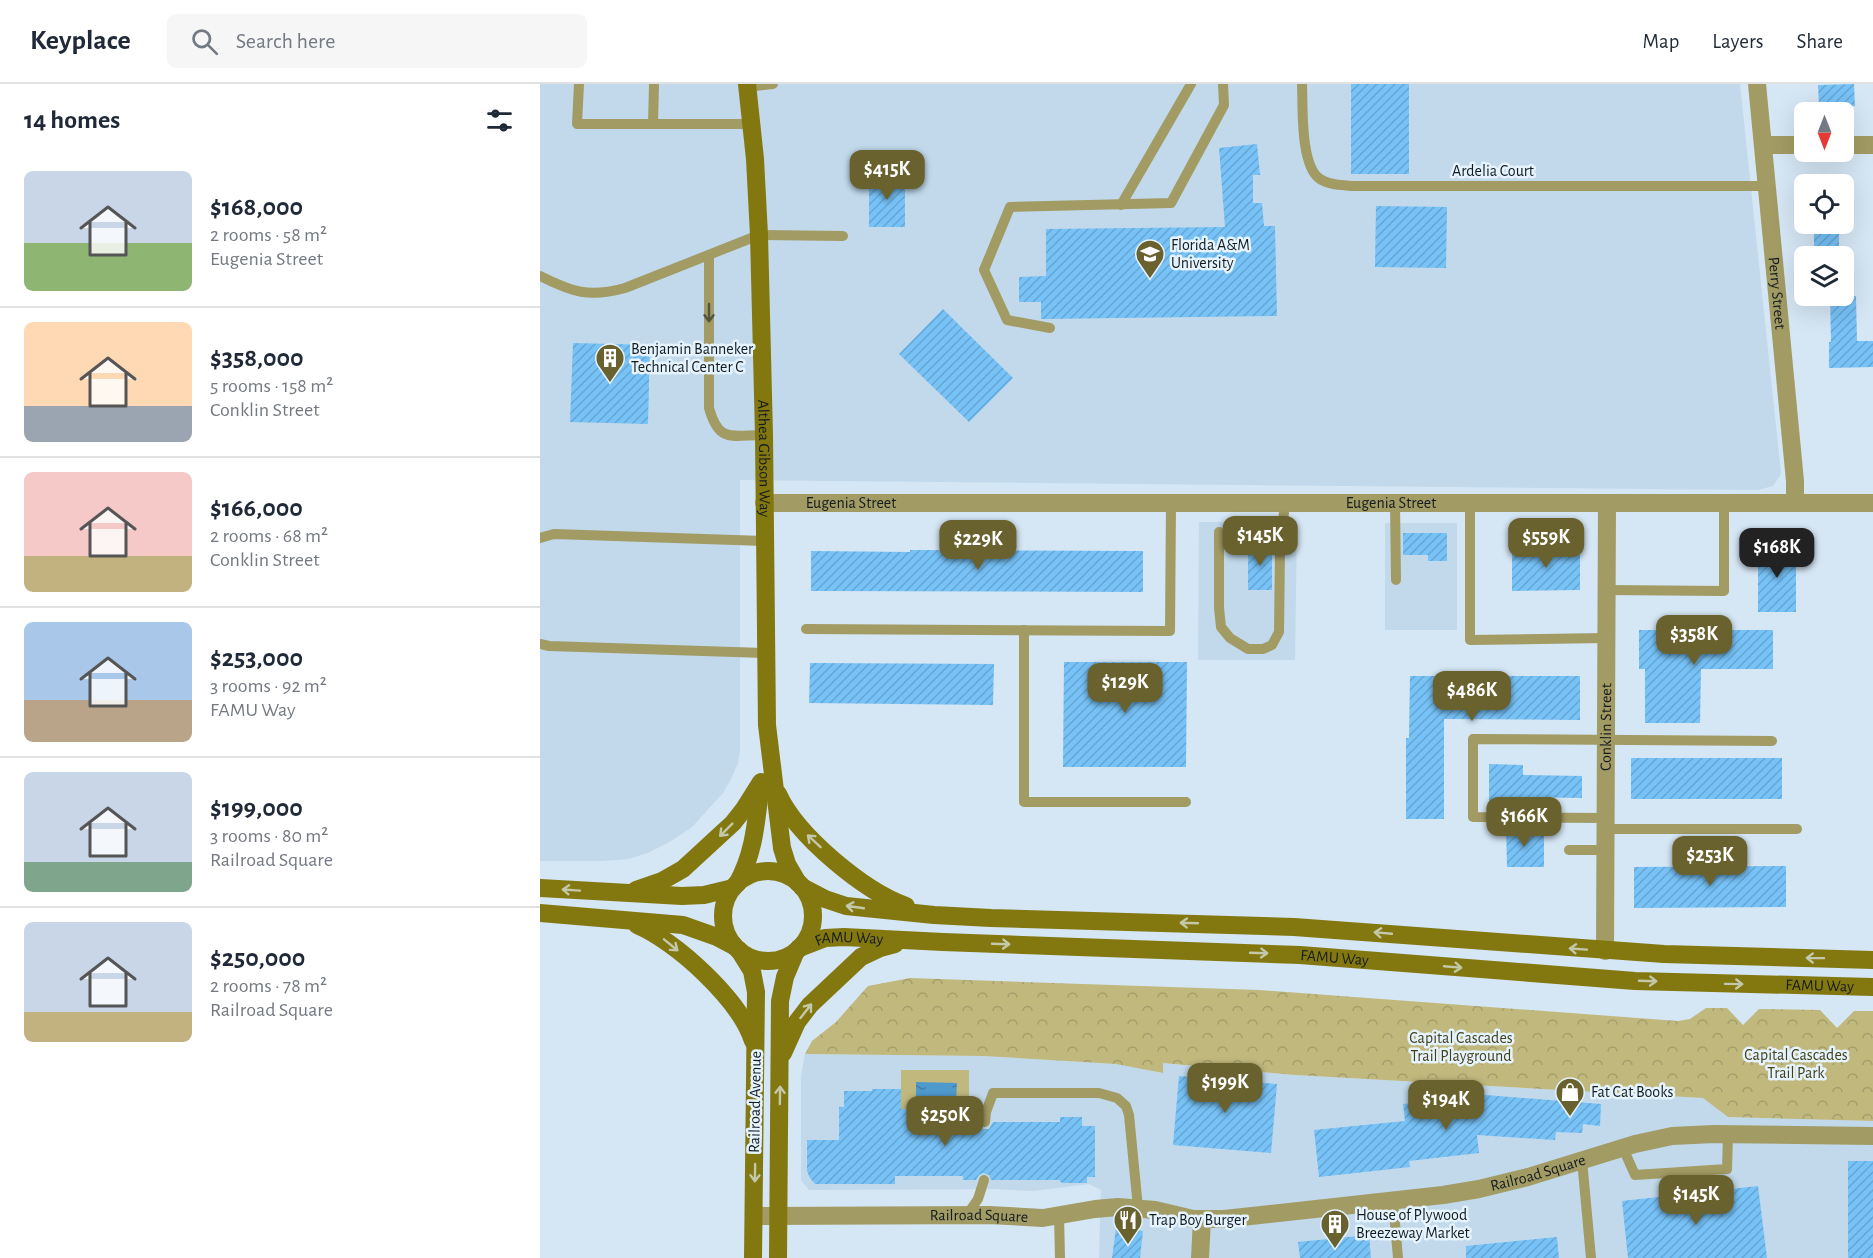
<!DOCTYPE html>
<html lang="en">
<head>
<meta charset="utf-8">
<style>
	:root { --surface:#fff; --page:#f6f6f7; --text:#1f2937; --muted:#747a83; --line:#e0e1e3; --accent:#69622f }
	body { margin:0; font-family:"Alegreya Sans",sans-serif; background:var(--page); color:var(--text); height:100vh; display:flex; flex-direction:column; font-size:22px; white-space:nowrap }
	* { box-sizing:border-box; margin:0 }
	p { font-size:20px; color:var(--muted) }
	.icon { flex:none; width:33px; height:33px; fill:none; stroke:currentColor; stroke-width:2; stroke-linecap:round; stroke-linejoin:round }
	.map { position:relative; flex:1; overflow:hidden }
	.details { display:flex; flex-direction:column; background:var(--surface); width:540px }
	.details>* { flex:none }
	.needle { width:39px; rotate:180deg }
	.controls { position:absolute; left:1254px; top:18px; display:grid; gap:12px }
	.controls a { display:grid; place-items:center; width:60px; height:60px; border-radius:9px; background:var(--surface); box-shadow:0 6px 24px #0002; font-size:30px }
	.price { position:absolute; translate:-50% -51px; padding:0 14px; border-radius:12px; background:var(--accent); color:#fff; font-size:20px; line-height:39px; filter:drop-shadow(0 2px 3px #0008) }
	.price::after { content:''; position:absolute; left:50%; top:36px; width:18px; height:14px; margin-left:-9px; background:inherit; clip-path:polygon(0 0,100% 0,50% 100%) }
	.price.selected { background:#222; color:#fff }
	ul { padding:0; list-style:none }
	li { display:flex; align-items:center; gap:18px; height:150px; padding:0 24px }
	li+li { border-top:2px solid var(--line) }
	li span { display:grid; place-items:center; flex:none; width:168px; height:120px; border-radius:9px; color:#555 }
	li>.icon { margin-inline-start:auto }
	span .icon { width:72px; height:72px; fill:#fffc; stroke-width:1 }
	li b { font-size:26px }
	h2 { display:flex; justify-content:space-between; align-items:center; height:72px; padding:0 24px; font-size:26px }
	header { display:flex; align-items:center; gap:36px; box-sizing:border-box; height:84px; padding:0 30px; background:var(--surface); border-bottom:2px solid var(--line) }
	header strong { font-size:28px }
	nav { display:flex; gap:33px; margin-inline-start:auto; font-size:21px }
	.search { width:420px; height:54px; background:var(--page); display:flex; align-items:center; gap:15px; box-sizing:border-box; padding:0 21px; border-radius:9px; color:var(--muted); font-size:22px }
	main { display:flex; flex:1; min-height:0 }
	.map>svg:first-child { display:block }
</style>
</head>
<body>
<header>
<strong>Keyplace</strong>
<div class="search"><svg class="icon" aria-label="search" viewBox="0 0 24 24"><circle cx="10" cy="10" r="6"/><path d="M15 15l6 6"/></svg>Search here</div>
<nav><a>Map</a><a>Layers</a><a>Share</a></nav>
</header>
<main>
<section class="details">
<h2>14 homes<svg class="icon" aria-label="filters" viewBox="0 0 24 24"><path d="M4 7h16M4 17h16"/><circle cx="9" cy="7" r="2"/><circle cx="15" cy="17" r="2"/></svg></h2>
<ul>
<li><span style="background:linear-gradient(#c9d6e8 60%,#8fb573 0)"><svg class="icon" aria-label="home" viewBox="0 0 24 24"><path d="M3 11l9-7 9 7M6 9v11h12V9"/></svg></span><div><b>$168,000</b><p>2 rooms · 58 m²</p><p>Eugenia Street</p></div></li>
<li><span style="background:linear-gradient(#ffd9b3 70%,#9aa5b1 0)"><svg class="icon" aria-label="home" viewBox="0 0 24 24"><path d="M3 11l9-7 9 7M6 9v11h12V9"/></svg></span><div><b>$358,000</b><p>5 rooms · 158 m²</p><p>Conklin Street</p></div></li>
<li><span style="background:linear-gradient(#f6c9c9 70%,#c2b280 0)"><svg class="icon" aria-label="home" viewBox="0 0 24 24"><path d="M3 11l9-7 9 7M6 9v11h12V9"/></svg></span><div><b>$166,000</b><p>2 rooms · 68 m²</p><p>Conklin Street</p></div></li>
<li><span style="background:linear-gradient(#a9c7e8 65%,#b9a48a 0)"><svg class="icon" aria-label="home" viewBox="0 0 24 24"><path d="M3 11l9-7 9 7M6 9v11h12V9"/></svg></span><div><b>$253,000</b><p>3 rooms · 92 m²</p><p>FAMU Way</p></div></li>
<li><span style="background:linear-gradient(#c9d6e8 75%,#7fa58c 0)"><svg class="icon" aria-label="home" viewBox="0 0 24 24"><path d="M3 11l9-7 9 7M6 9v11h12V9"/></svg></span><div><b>$199,000</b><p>3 rooms · 80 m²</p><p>Railroad Square</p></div></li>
<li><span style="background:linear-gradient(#c9d6e8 75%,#c2b280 0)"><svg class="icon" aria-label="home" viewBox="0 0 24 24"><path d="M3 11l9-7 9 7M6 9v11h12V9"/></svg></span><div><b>$250,000</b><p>2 rooms · 78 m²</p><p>Railroad Square</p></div></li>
</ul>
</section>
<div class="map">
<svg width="1333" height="1174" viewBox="0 0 1333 1174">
	<defs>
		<pattern id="park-crowns" width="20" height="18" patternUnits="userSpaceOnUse" patternTransform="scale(1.5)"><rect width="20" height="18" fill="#c0b87d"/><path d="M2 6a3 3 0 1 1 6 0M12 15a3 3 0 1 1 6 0" fill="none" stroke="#a49e6c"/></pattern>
		<pattern id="water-ripples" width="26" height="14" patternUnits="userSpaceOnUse" patternTransform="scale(1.5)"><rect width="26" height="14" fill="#4f9acd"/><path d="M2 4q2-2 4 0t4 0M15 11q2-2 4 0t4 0" fill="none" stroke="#407da6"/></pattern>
		<pattern id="building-hatch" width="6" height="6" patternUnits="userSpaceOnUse" patternTransform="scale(1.5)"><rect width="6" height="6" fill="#77c2f7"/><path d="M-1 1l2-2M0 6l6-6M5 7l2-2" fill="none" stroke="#66a6d3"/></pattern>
	</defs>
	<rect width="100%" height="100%" fill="#d5e6f4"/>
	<g fill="#c1d9eb">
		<polygon points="0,0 1200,0 1241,390 1233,402 1218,406 200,396 200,665 198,679 192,693 183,709 152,743 131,757 108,769 88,775 62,777 0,777"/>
		<polygon points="659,438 757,438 755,576 658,576"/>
		<rect x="845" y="439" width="72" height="107"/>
		<polygon points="265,970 443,972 578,980 622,989 623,979 755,991 1164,1014 1188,1033 1333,1037 1333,1174 559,1174 561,1106 549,1100 493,1107 454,1105 269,1106 261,1096 261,992"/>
	</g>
	<polygon fill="url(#park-crowns)" points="370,894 719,906 1138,937 1150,935 1166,924 1187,924 1203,941 1219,925 1280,926 1297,944 1314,927 1333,927 1333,1037 1188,1033 1163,1014 755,991 623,979 623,989 576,980 443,972 265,970 272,957 296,938 328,902"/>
	<rect fill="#c0b87d" x="361" y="986" width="68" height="39"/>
	<polygon fill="url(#water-ripples)" points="376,998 417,999 416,1017 376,1017"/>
	<g fill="url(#building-hatch)">
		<rect x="811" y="0" width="58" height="90"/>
		<polygon points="1314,0 1315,22 1279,23 1278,1"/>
		<polygon points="717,60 720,91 713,91 713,119 722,119 724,142 735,142 737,232 504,235 501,235 501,218 479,218 479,193 506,192 506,145 685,143 679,64"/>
		<polygon points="329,91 365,92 365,143 329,143"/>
		<polygon points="836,122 907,123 906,184 835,183"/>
		<rect x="1274" y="140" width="25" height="24"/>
		<polygon points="1290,212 1316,212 1317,257 1333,257 1333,283 1289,284 1289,258 1291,258"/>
		<polygon points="403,225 473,294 429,338 359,270"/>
		<polygon points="33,259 110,261 108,340 30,338"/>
		<polygon points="863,449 907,449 907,477 888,477 888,471 863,471"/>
		<polygon points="732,459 732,506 708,506 708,460"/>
		<polygon points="1218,461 1256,462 1256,528 1218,528"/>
		<polygon points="972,463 1040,463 1040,506 972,507"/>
		<polygon points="370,466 603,467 603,508 271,507 271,467 370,468"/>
		<polygon points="1099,546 1233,546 1233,585 1161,585 1160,639 1105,639 1105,585 1099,585"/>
		<polygon points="524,578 647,578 646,683 523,683"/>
		<polygon points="270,579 454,580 453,621 269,619"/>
		<polygon points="870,592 1040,592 1040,636 904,635 904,735 866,735 866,654 869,654"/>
		<rect x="1091" y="674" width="151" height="41"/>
		<polygon points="949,680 983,681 983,691 1042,692 1042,714 983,713 983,726 966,726 966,719 949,719"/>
		<polygon points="966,741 983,741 983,748 1004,748 1004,783 967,783"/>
		<polygon points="1246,782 1246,823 1094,824 1094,783"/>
		<polygon points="639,992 737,1000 731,1069 633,1061"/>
		<polygon points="332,1005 361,1005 361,1025 376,1025 376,1032 401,1033 401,1038 438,1038 440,1044 444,1045 449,1045 453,1038 520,1038 520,1033 542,1033 542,1042 555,1042 555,1093 547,1093 547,1099 524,1099 520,1098 520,1096 451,1096 449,1091 443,1089 439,1091 436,1096 423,1096 423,1092 355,1092 355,1100 275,1100 270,1094 267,1087 267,1056 299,1056 299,1023 304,1023 304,1007 332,1007"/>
		<polygon points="946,1011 1061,1020 1060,1042 1043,1040 1042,1049 1016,1048 1015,1056 937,1051 939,1069 869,1077 870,1083 779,1093 774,1046 865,1037 863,1020"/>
		<rect x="1308" y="1077" width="25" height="97"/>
		<polygon points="1218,1102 1227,1174 1088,1174 1082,1117"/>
		<polygon points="576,1144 603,1147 600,1174 572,1174"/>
		<polygon points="829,1151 831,1174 760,1174 758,1158"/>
		<polygon points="1017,1153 1019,1174 926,1174 926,1162"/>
	</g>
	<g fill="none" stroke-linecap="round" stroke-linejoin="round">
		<g stroke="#a29b64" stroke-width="10">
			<polyline points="39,0 37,40 211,40"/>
			<path d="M762,0C763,22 760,82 780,95C789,101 801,101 811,102H1227"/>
			<polyline points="207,3 233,0"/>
			<polyline points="113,40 114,0"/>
			<polyline points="581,121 651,0"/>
			<path d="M169,171V324C179,360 192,351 224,351"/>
			<path d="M0,192C32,208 49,214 85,204L219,151L303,152"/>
			<polyline points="510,244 467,236 444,186 470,123 631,119 684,21 683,0"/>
			<polyline points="855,419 856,496"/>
			<polyline points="930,419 930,556 1066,554"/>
			<polyline points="679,448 679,524 681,543 690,554 708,565 723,565 732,561 739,548 740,465 745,419"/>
			<polyline points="0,454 14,450 225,457"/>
			<polyline points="1066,506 1184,507 1184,419"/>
			<polyline points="266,545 630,547 631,419"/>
			<polyline points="484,546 484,718 646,718"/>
			<polyline points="0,560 9,562 226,569"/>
			<polyline points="1066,734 933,733 933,655 1232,657"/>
			<polyline points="1066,745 1257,745"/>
			<polyline points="1029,766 1066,766"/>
			<polyline points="445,1038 446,1028 453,1009 559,1009 577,1014 586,1022 589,1031 598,1124"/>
			<polyline points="1083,1064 1095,1091 1187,1085 1188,1050"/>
			<polyline points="1042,1076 1051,1174"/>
			<polyline points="853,1116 858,1174"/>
			<polyline points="427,1131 438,1115 444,1096"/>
			<polyline points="519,1131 520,1174"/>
		</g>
		<g stroke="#a29b64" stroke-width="18">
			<path id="s1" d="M1217,0L1255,397V419"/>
			<polyline points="1223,61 1264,61"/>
			<polyline points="1304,61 1333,61"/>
			<path id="s2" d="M224,419H1333"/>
			<path id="s3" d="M1065,867L1067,419"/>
			<path id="s4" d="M214,1132L449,1131L503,1134L555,1125L578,1123L615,1126L653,1135H684L903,1111L939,1105L988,1093L1095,1060L1132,1052L1174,1050L1333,1052"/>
			<polyline points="660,1174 662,1135"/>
		</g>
		<g stroke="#83770f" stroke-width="18">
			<path id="s5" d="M207,0L215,75L219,151L224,351L227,641L242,764L247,780L258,799"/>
			<path d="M238,710C257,752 324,807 366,822"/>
			<circle cx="228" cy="832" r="45"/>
			<path d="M197,800C214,770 216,739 220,706"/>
			<polyline points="262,803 285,815 306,822 394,831 451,834 754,843 1124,870 1333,876"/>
			<polyline points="0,804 142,812 164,811 193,804"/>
			<polyline points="96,806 122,797 143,785 193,739 204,725 221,698"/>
			<polyline points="0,829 143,841 177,853 194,862"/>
			<path d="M97,841C137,858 200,916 213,957"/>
			<path id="s6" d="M259,864L285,854L304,853L403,858L760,871L1095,897L1333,903"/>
			<polyline points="199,866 212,887 216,908 213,1174"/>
			<polyline points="243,969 257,938 270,921 321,873 340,864 355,860"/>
			<polyline points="238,1174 240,917 245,893 256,867"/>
		</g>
	</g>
	<defs><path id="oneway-shaft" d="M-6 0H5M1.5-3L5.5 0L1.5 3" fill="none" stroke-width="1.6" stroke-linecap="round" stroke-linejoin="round" transform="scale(1.5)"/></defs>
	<use stroke="#54553f" href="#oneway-shaft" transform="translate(169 229) rotate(90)"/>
	<g stroke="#c3c8aa">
		<use href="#oneway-shaft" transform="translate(186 746) rotate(135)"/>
		<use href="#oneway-shaft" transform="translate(274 757) rotate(-137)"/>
		<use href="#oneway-shaft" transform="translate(31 806) rotate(-176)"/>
		<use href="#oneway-shaft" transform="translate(315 823) rotate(-172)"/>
		<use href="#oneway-shaft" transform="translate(649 839) rotate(-178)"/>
		<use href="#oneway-shaft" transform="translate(843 849) rotate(-175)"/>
		<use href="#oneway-shaft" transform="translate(461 860) rotate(2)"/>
		<use href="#oneway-shaft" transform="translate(131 861) rotate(39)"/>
		<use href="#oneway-shaft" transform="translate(1038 865) rotate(-176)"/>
		<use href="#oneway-shaft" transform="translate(719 869) rotate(2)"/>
		<use href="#oneway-shaft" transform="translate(1275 874) rotate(-179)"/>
		<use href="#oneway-shaft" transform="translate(913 883) rotate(5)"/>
		<use href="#oneway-shaft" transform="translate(1108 897) rotate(2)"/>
		<use href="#oneway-shaft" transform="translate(1194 900) rotate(1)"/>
		<use href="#oneway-shaft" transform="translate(266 927) rotate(-52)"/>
		<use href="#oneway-shaft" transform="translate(240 1011) rotate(-89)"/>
		<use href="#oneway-shaft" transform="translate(215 1089) rotate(91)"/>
	</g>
	<defs>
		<g id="university-pin" transform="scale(1.5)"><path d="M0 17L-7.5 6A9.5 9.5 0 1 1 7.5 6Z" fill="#69622f" stroke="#e5f3fe"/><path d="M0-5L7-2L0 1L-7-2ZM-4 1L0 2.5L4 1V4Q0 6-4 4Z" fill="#fff"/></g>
		<g id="building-pin" transform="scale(1.5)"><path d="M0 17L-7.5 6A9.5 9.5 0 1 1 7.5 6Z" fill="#69622f" stroke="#e5f3fe"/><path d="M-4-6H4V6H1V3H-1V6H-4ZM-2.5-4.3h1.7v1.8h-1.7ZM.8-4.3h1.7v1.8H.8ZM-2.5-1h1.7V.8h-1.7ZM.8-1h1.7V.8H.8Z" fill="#fff"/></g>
		<g id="shop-pin" transform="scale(1.5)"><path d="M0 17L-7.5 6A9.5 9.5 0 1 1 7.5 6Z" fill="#69622f" stroke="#e5f3fe"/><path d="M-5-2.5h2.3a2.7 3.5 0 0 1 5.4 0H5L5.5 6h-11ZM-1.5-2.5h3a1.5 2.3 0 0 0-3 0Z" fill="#fff"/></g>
		<g id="restaurant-pin" transform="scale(1.5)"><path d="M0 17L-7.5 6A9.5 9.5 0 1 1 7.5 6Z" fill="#69622f" stroke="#e5f3fe"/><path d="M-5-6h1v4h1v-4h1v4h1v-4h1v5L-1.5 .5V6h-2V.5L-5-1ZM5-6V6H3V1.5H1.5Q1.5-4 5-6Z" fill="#fff"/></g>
	</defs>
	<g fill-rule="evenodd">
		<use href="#university-pin" x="610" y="170"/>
		<use href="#building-pin" x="70" y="274"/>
		<use href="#shop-pin" x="1030" y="1008"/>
		<use href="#restaurant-pin" x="588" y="1136"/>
		<use href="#building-pin" x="795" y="1140"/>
	</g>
	<g text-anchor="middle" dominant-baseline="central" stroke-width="5" stroke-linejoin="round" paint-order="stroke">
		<g font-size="16" fill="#151c20" stroke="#e5f3fe">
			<text x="953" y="87">Ardelia Court</text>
			<text stroke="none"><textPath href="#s1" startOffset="210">Perry Street</textPath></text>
			<text stroke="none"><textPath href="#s5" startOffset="375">Althea Gibson Way</textPath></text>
			<text stroke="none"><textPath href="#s2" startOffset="87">Eugenia Street</textPath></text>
			<text stroke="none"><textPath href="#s2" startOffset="627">Eugenia Street</textPath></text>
			<text stroke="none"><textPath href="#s3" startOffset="224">Conklin Street</textPath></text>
			<text stroke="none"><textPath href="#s6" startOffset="52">FAMU Way</textPath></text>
			<text stroke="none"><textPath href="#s6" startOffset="538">FAMU Way</textPath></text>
			<text stroke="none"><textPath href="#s6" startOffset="1024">FAMU Way</textPath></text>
			<text transform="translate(215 1018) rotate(-89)">Railroad Avenue</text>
			<text stroke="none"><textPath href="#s4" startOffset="790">Railroad Square</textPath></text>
			<text stroke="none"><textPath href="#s4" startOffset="225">Railroad Square</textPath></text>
		</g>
		<g font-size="16" fill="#151c20" stroke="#e5f3fe" text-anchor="start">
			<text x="631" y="161">Florida A&amp;M<tspan x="631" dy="18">University</tspan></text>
			<text x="91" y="265">Benjamin Banneker<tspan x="91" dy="18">Technical Center C</tspan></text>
			<text x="1051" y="1008">Fat Cat Books</text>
			<text x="816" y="1131">House of Plywood<tspan x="816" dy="18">Breezeway Market</tspan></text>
			<text x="609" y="1136">Trap Boy Burger</text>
		</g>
		<g font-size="16" fill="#45411c" stroke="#e5f3fe">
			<text x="921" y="954">Capital Cascades<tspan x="921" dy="18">Trail Playground</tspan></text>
			<text x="1256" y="971">Capital Cascades<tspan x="1256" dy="18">Trail Park</tspan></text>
		</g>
	</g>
</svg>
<div class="controls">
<a><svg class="needle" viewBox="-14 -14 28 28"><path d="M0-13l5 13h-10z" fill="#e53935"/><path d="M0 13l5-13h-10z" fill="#747a83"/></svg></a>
<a><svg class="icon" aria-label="locate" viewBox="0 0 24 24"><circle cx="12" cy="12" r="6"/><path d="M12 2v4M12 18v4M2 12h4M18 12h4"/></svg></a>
<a><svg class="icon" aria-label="layers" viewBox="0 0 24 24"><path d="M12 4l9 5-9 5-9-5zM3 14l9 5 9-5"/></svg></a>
</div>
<b class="price" style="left:347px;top:117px">$415K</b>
<b class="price" style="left:720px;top:483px">$145K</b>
<b class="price" style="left:1006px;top:485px">$559K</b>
<b class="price" style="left:438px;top:487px">$229K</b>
<b class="price selected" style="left:1237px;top:495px">$168K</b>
<b class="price" style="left:1154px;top:582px">$358K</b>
<b class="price" style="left:585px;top:630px">$129K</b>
<b class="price" style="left:932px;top:638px">$486K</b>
<b class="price" style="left:984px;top:764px">$166K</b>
<b class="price" style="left:1170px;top:803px">$253K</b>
<b class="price" style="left:685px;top:1030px">$199K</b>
<b class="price" style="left:906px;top:1047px">$194K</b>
<b class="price" style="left:405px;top:1063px">$250K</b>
<b class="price" style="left:1156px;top:1142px">$145K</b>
</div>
</main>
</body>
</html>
